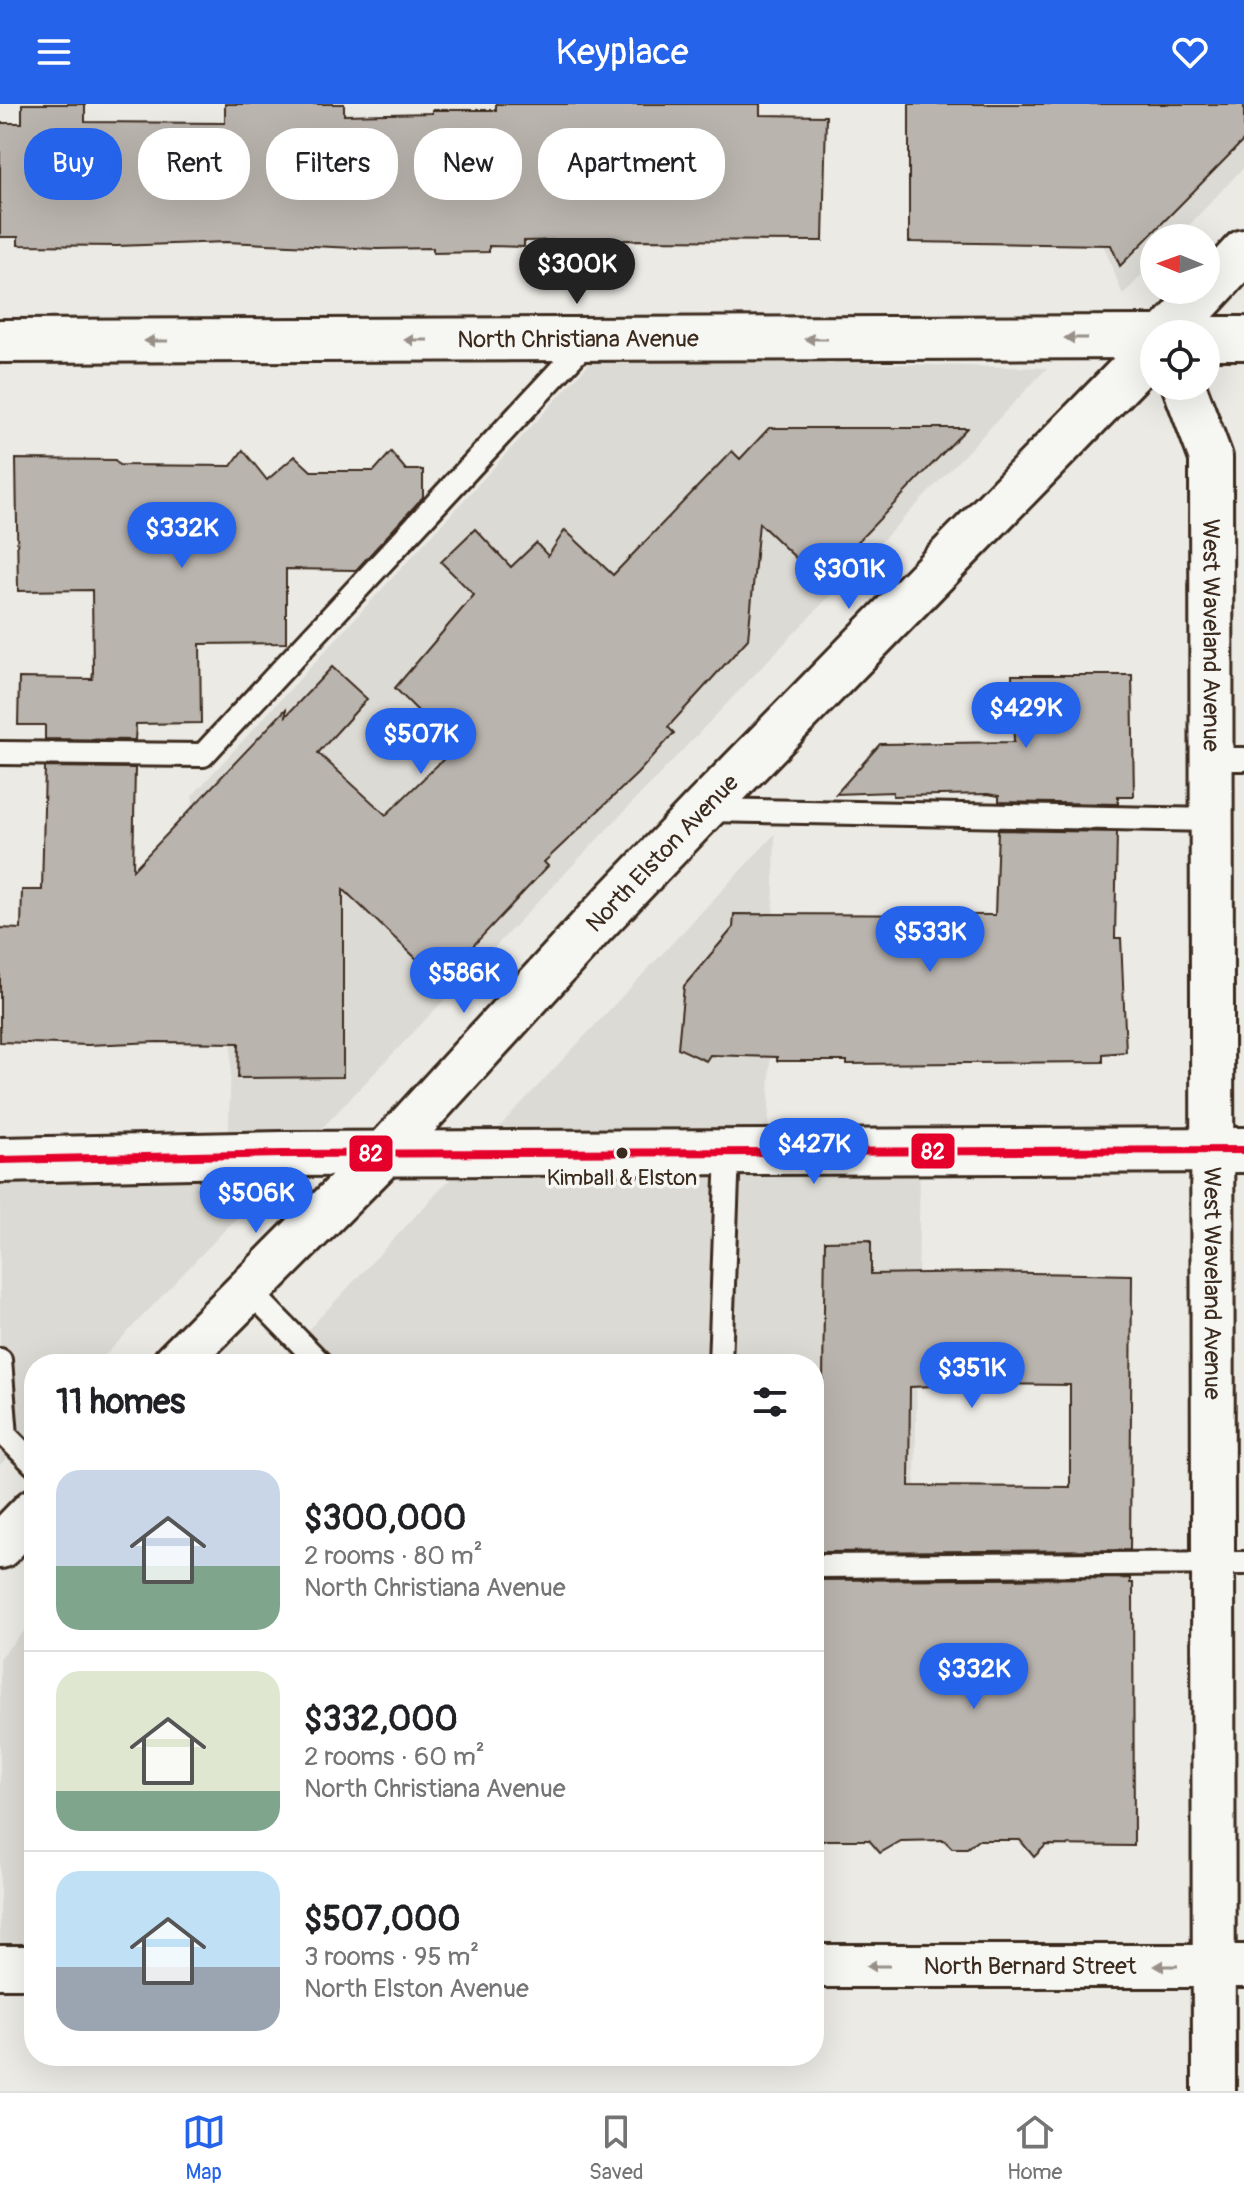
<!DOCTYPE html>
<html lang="en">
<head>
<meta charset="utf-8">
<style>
	:root { --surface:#fff; --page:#f6f6f6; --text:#202124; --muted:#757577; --line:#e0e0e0; --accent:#2563eb }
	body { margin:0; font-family:Pangolin,sans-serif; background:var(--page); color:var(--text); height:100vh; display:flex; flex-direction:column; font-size:30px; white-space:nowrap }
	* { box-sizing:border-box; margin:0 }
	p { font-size:26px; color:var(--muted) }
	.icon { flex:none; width:44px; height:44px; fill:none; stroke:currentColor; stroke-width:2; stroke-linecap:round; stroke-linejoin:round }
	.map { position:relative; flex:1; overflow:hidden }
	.details { position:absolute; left:24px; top:1250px; width:800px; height:712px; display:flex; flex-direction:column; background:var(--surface); border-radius:32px; box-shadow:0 8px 32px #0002 }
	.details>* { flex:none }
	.banner { position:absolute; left:24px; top:24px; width:800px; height:72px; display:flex; gap:16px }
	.needle { width:52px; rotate:271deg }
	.tools { position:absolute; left:1140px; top:120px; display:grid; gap:16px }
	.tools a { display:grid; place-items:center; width:80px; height:80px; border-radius:50%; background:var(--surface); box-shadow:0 8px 32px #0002; font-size:40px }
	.price { position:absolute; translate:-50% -68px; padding:0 18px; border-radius:28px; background:var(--accent); color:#fff; font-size:26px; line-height:52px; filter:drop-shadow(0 2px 4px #0008) }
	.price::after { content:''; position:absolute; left:50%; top:48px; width:24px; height:18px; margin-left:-12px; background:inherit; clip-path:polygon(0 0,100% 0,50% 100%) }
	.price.active { background:#222; color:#fff }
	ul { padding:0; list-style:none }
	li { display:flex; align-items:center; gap:24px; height:200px; padding:0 32px }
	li+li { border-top:2px solid var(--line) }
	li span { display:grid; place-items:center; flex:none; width:224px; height:160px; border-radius:24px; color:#555 }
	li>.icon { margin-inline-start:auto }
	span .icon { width:96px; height:96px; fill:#fffc; stroke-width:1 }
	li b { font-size:34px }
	h2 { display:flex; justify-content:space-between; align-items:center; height:96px; padding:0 32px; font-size:34px }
	.pill { padding:0 28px; border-radius:32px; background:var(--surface); box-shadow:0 8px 32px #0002; font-size:28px; line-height:72px }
	.pill.active { background:var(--accent); color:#fff }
	header { display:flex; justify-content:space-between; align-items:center; height:104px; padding:0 32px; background:var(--accent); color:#fff; font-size:36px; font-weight:600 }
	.dock { display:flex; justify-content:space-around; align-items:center; height:112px; border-top:2px solid var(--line); background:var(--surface); font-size:22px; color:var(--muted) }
	.dock a { display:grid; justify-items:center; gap:4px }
	.dock .active { color:var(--accent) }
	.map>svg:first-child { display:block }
</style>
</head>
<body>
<header><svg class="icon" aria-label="menu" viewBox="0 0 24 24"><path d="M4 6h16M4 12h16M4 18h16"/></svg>Keyplace<svg class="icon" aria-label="heart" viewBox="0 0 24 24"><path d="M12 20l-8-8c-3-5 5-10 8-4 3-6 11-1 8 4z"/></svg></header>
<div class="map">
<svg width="1244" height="1987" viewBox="0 0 1244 1987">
	<rect width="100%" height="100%" fill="#ebeae5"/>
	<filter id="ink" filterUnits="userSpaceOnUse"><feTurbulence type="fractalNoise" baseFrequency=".0125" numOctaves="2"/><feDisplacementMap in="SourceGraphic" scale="16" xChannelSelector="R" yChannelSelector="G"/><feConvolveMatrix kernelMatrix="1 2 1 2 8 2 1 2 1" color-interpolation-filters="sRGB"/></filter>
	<g filter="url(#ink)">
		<g fill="#dcdad4">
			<polygon points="1048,0 1244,0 1244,63 1177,134 1154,134 1154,158 1123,191"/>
			<polygon points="596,252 1047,264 97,1260 34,1260 34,1326 0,1361 0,1072 227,1071 233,905 192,692"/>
			<polygon points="775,730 768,1049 920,1050 914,1456 814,1457 814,1260 276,1260"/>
			<polygon points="34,1517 34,1853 0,1852 0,1553"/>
		</g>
		<g fill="#bab4ae" stroke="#3b2a1e" stroke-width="2" fill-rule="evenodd">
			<polygon points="22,0 85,0 85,18 225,19 225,0 344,0 344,11 432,9 432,6 496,6 496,0 760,0 760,11 826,12 823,137 624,136 621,139 601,140 595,136 524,137 524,143 489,142 489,148 433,149 433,144 377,145 226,138 117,142 18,141 18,133 0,133 0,19 22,19"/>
			<polygon points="909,0 1244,0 1244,36 1120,162 1111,141 909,138"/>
			<polygon points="769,324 967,324 820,477 759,419 748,535 668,623 674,629 637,670 544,758 548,762 440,877 343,785 343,973 238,974 239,939 157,938 88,941 0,938 0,824 21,825 22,786 42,786 45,663 135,664 133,766 286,605 286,612 332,563 367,595 318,649 386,711 455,644 395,584 474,491 441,458 475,425 511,463 536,439 548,452 565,426 613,471 732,347 740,355"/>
			<polygon points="243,346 267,376 295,352 311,367 374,367 391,348 406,366 423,366 423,393 356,466 286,465 286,539 200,540 201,619 136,620 135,636 45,635 45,621 18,621 19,574 92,575 93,568 92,486 18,487 16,355 115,356 119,361 231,362"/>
			<polygon points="1012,571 1132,571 1134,692 1118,692 1118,700 999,698 999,692 988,690 893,692 893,688 836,690 880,640 1014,638"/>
			<polygon points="998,726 1117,728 1115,834 1121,834 1126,948 1103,950 1103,958 847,960 847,957 777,957 777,953 710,951 706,957 678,944 684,882 733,824 734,810 995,811"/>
			<path d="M871,1136V1170L983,1168L1132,1171L1130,1446L814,1448V1275H823L825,1137ZM982,1280L1070,1281V1383L909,1382L910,1283Z"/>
			<polygon points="1130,1474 1130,1479 1133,1479 1134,1742 1046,1741 1034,1753 1020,1736 977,1736 967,1744 952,1744 944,1736 901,1737 880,1749 869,1736 814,1736 814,1476"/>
		</g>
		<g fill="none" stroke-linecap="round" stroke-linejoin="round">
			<g stroke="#3b2a1e" stroke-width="28">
				<g id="service">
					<polyline points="0,649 203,651 589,235"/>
					<polyline points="1212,655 1244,655"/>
					<polyline points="704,706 1212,716"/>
					<polyline points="249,1186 321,1260"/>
					<polyline points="0,1256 6,1332 34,1360"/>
					<polyline points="720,1260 728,1048"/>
					<polyline points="814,1462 1244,1459"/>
				</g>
			</g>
			<g stroke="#3b2a1e" stroke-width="48">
				<g id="minor">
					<polyline points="1206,234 1244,234"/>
					<path id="s1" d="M0,237L1154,233"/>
					<path id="s2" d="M1184,282L1211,354L1214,1987"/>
					<path id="s3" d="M814,1862H1244"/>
					<polyline points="0,1863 34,1863"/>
				</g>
			</g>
			<g stroke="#3b2a1e" stroke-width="50">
				<polyline id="tertiary" points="0,1056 283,1050 1244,1046"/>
			</g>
			<g stroke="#3b2a1e" stroke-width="50">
				<g id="secondary">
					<polyline points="1168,230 1244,148"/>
					<path id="s4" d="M175,1260L384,1050L595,819L703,706L1154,244"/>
					<polyline points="0,1442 34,1407"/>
				</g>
			</g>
			<use href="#service" stroke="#f6f6f2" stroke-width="22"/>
			<use href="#minor" stroke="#f6f6f2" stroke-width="42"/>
			<use href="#tertiary" stroke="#f6f6f2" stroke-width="44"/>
			<use href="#secondary" stroke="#f6f6f2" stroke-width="44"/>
			<g stroke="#f6f6f2" stroke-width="14">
				<polyline id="bus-1" points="0,1056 283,1050 1244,1046"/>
			</g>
			<use href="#bus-1" stroke="#e4002b" stroke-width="8"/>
		</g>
		<defs><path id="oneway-solid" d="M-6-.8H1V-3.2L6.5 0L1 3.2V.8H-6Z" transform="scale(2)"/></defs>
		<g fill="#989088">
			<use href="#oneway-solid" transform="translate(1076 234) rotate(180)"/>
			<use href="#oneway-solid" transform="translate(816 235) rotate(180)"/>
			<use href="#oneway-solid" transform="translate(416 236) rotate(180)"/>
			<use href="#oneway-solid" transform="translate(156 237) rotate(180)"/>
			<use href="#oneway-solid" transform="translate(878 1862) rotate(180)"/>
			<use href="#oneway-solid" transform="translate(1166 1862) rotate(180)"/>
		</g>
	</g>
	<circle fill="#3b2a1e" stroke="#f6f6f2" stroke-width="3" cx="622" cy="1049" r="7"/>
	<g text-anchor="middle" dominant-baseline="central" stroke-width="7" stroke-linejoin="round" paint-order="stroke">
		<g font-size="22" fill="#3b2a1e" stroke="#f6f6f2">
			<text x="622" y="1074">Kimball &amp; Elston</text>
		</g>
		<g font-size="24" fill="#3b2a1e" stroke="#f6f6f2">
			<text stroke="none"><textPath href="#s1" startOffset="578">North Christiana Avenue</textPath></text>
			<text stroke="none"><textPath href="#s2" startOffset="254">West Waveland Avenue</textPath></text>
			<text stroke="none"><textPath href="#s4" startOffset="706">North Elston Avenue</textPath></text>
			<text stroke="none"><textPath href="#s2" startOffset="902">West Waveland Avenue</textPath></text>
			<text stroke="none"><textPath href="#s3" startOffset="216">North Bernard Street</textPath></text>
		</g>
	</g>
	<g stroke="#f6f6f2" stroke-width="3">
		<rect x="910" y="1028" width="46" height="38" rx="8" fill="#e4002b"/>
		<rect x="348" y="1030" width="46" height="39" rx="8" fill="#e4002b"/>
	</g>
	<g font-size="22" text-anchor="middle" font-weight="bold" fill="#fff">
		<text x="933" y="1055">82</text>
		<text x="371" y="1057">82</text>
	</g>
</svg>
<div class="tools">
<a><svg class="needle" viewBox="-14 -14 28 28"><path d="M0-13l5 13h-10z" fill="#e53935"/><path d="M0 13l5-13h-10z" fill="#757577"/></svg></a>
<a><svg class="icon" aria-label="locate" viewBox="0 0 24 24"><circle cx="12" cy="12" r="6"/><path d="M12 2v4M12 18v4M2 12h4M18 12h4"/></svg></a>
</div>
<b class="price active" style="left:577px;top:202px">$300K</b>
<b class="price" style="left:182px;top:466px">$332K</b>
<b class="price" style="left:849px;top:507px">$301K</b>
<b class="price" style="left:1026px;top:646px">$429K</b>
<b class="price" style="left:421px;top:672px">$507K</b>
<b class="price" style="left:930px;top:870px">$533K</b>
<b class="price" style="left:464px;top:911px">$586K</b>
<b class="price" style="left:814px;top:1082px">$427K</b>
<b class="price" style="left:256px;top:1131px">$506K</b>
<b class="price" style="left:972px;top:1306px">$351K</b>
<b class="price" style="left:974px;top:1607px">$332K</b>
<div class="banner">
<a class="pill active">Buy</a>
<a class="pill">Rent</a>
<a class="pill">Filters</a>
<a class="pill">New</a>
<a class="pill">Apartment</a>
</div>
<section class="details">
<h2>11 homes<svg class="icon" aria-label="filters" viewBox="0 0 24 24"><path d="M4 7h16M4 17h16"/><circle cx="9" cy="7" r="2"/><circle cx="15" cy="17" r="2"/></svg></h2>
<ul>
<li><span style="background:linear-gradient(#c9d6e8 60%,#7fa58c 0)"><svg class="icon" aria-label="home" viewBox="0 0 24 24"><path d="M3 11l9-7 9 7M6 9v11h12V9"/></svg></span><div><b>$300,000</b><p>2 rooms · 80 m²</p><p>North Christiana Avenue</p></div></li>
<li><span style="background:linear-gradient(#dfe7d0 75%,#7fa58c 0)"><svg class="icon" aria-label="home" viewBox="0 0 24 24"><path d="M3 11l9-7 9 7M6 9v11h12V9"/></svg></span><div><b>$332,000</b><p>2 rooms · 60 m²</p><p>North Christiana Avenue</p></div></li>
<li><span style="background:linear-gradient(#bfe0f5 60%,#9aa5b1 0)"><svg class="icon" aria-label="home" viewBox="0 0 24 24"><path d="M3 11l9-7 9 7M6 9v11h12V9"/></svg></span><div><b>$507,000</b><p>3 rooms · 95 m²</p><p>North Elston Avenue</p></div></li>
</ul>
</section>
</div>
<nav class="dock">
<a class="active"><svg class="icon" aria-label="map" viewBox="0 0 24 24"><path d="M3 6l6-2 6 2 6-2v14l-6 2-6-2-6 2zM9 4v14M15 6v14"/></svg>Map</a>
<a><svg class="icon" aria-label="saved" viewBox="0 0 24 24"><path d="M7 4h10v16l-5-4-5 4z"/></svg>Saved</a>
<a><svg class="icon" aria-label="home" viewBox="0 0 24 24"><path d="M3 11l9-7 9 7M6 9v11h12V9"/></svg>Home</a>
</nav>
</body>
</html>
